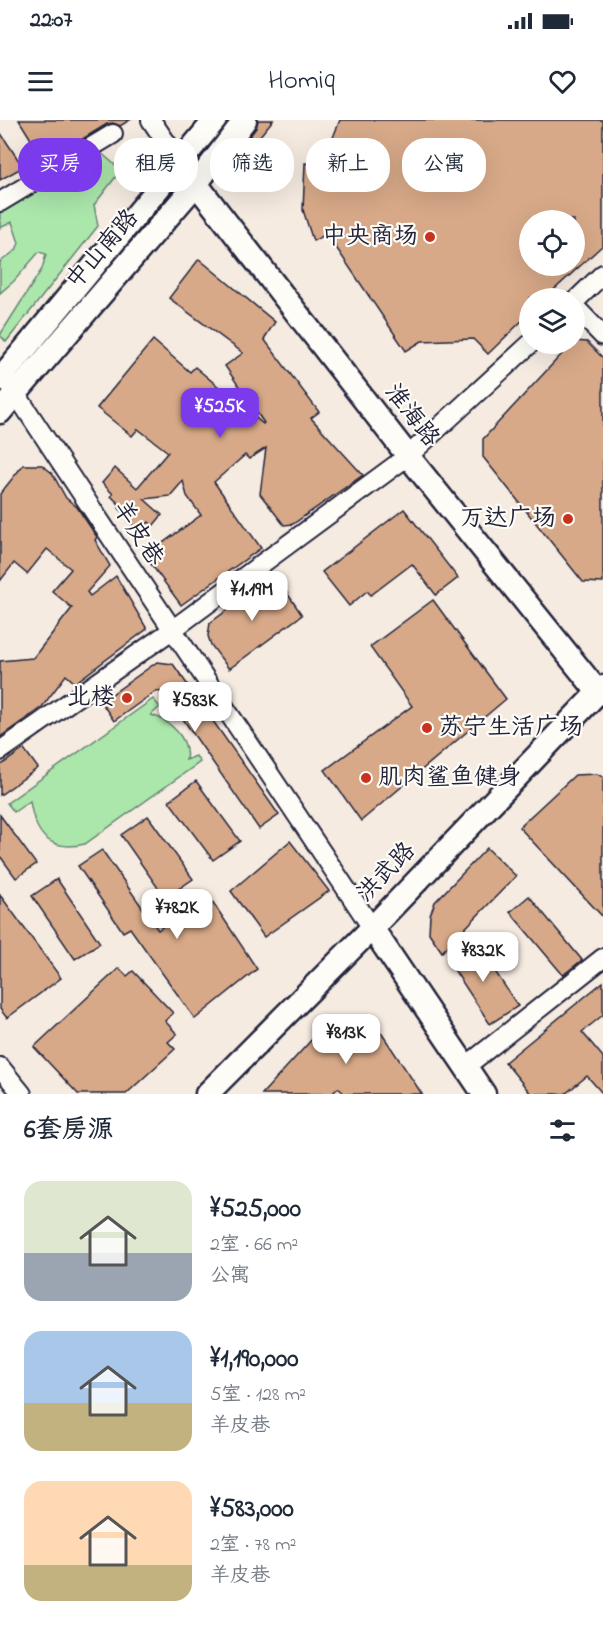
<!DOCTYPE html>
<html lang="zh">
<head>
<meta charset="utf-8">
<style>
	:root { --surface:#fff; --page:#f2f2f3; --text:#1f2937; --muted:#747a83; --accent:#7c3aed }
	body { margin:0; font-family:"Indie Flower","LXGW WenKai TC",sans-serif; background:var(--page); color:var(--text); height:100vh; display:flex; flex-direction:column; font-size:22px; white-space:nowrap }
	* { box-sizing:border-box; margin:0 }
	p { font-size:20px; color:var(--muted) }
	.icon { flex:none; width:33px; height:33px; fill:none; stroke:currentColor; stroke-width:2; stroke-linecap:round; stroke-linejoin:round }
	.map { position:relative; height:974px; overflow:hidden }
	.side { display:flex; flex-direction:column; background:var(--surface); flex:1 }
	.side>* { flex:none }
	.banner { position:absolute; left:18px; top:18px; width:567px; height:54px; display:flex; gap:12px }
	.fabs { position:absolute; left:519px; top:90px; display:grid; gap:12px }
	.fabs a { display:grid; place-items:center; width:66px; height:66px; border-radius:50%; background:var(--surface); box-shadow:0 6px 24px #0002; font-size:30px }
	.price { position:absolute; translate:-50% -51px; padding:0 14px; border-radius:12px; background:#fff; color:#222; font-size:20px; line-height:39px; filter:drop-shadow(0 2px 3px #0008) }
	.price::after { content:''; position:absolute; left:50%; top:36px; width:18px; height:14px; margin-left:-9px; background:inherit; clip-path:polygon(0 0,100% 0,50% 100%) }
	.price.selected { background:var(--accent); color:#fff }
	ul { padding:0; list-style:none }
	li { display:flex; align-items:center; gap:18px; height:150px; padding:0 24px }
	li span { display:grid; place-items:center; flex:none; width:168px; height:120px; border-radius:18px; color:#555 }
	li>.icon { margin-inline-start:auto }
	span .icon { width:72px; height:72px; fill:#fffc; stroke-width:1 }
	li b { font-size:26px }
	h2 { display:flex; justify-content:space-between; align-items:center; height:72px; padding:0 24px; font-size:26px }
	.tag { padding:0 21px; border-radius:24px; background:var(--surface); box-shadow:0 6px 24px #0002; font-size:21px; line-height:54px }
	.tag.selected { background:var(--accent); color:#fff }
	.status { display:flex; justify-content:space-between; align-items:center; height:42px; padding:0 30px; background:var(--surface); direction:ltr }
	.status svg { height:16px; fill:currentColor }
	header { display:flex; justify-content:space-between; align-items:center; height:78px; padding:0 24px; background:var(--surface); font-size:27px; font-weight:600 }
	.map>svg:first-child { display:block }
</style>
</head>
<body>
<div class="status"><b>22:07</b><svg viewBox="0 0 49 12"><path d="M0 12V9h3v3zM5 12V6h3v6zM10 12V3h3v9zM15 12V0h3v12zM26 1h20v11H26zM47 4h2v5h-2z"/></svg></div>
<header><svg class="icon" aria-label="menu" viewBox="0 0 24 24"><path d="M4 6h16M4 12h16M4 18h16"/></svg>Homiq<svg class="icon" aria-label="heart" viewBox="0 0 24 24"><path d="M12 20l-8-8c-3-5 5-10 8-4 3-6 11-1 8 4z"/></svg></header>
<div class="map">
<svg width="603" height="974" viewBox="0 0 603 974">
	<rect width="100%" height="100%" fill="#f5ebe1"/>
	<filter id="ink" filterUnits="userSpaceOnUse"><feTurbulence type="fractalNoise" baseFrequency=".0167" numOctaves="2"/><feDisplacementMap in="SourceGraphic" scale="12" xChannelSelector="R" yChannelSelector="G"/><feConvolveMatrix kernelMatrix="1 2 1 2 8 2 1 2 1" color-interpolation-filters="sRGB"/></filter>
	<g filter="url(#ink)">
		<g fill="#abe6ab" stroke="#668473" stroke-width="1.5">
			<polygon points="100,32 121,50 94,85 98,106 6,222 0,215 42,149 46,134 39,132 14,161 0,173 0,142 16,130 19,123 12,102 0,108 0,92"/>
			<path d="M153,579L160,587L151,595C170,600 190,619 186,640L196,636L200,642L85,724C49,732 35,715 30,681L14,692L7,683Z"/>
		</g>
		<g fill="#d7a988" stroke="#22223b" stroke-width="1.5" fill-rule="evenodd">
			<polygon points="19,0 130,0 120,6 113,3 107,4 45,42"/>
			<polygon points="258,0 273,0 245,34 240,29 256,8"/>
			<path d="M340,0H603V125L545,178H530V193L488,234L473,219L422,221L406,231L327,114L313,121L303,90L305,43L322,45ZM530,100H574V146H530Z"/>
			<polygon points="0,12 23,47 0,60"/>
			<polygon points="199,139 275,202 264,219 319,292 311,298 363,355 293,404 284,405 260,374 266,328 249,339 245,335 214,362 261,428 181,485 145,436 201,395 187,376 183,361 170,376 144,379 162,395 153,406 149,402 140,412 128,401 130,399 119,388 121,386 111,376 113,374 102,363 115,348 137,368 168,332 138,309 132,316 97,288 153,220 190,252 195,247 263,304 264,303 225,246 243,233 169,178"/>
			<polygon points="574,221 587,222 603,238 603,463 583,462 483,337 483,319"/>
			<polygon points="23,345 42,345 52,353 66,378 77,387 97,417 95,420 110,446 87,472 90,476 116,456 147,509 75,563 66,555 42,587 0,617 0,541 33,538 72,488 52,471 71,449 47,429 27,454 14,443 0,461 0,374"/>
			<polygon points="404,389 458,458 436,475 412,444 371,475 367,471 349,486 322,452"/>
			<polygon points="275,455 302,495 229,549 211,525 208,516 210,503"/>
			<polygon points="433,480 506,579 361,701 325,650 412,586 370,527"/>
			<polygon points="157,542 173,544 279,695 259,709 165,573 156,571 114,601 101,582"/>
			<polygon points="24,629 38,648 0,675 0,646"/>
			<polygon points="597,654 603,657 603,797 519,707 575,655"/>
			<polygon points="196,661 240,721 213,740 169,681"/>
			<polygon points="0,695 36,744 16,758 0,736"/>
			<polygon points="148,696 193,759 165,778 121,715"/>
			<polygon points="290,721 329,771 264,817 231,771"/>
			<polygon points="487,728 516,756 442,832 429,813 430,795 435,782"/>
			<polygon points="102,730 158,810 202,780 212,781 257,849 195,899 130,808 123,812 78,746"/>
			<polygon points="57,759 100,823 75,839 32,776"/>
			<polygon points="0,775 61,858 7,898 0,889"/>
			<polygon points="529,776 582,840 563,855 510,792"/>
			<polygon points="475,821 518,886 490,904 449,842"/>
			<polygon points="119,848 127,856 133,851 173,893 165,901 177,914 168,922 175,929 126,974 78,974 34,927"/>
			<polygon points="603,862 603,895 582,912 603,937 603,974 587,956 565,974 531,974 505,942"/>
			<polygon points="350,899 360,901 371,906 382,914 422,974 345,974 338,968 332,974 262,974 326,904"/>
		</g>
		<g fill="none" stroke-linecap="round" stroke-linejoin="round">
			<g stroke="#22223b" stroke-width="22">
				<g id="minor">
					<polyline points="151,0 180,43"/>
					<polyline points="0,82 113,14"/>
					<polyline points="574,182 603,154"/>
					<polyline points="574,186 603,216"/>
					<path d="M9,263C128,446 252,626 372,808"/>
					<polyline points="0,631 172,510 408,336 530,224"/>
					<polyline points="0,947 22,974"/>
					<polyline points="465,947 603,838"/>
				</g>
			</g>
			<g stroke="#22223b" stroke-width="27">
				<g id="major">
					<polyline points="180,43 408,336 598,572"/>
					<polyline points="0,259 215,0"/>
					<polyline points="0,292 196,64 245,0"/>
					<polyline points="372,808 484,974"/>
					<polyline points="207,974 372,808 603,567"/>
				</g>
			</g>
			<use href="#minor" stroke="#fdfcf7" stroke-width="18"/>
			<use href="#major" stroke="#fdfcf7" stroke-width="22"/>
		</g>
	</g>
	<g fill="#c8321e" stroke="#fdfcf7" stroke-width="2">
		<circle cx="430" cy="117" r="6"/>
		<circle cx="568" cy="399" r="6"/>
		<circle cx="127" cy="578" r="6"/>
		<circle cx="427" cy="608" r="6"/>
		<circle cx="366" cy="658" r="6"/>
	</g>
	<g text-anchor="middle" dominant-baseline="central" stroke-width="4.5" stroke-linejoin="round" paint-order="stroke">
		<g font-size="24" fill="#22223b" stroke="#fdfcf7" text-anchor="end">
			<text x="418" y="117">中央商场</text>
			<text x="556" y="399">万达广场</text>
			<text x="115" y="578">北楼</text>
			<text x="439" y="608" text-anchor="start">苏宁生活广场</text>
			<text x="378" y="658" text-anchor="start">肌肉鲨鱼健身</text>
		</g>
		<g font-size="24" fill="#22223b" stroke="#fdfcf7">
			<text transform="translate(103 130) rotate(-49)">中山南路</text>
			<text transform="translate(411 296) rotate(52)">淮海路</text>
			<text transform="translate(137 414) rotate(57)">羊皮巷</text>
			<text transform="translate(387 753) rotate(-46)">洪武路</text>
		</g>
	</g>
</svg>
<div class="fabs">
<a><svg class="icon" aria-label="locate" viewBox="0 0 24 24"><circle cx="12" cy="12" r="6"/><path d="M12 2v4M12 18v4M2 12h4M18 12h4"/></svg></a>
<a><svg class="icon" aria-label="layers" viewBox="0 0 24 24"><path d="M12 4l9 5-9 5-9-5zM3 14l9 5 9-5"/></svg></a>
</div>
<b class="price selected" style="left:220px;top:319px">¥525K</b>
<b class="price" style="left:252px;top:502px">¥1.19M</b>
<b class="price" style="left:195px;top:613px">¥583K</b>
<b class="price" style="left:177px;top:820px">¥782K</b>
<b class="price" style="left:483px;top:863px">¥832K</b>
<b class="price" style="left:346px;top:945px">¥813K</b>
<div class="banner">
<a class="tag selected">买房</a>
<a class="tag">租房</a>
<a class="tag">筛选</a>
<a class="tag">新上</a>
<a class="tag">公寓</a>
</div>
</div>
<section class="side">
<h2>6套房源<svg class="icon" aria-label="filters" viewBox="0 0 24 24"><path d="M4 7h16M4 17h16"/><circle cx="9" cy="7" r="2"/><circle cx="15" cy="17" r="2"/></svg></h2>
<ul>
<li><span style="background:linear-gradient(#dfe7d0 60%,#9aa5b1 0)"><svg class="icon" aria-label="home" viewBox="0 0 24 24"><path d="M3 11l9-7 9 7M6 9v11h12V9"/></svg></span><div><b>¥525,000</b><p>2室 · 66 m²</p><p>公寓</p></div></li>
<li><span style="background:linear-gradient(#a9c7e8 60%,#c2b280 0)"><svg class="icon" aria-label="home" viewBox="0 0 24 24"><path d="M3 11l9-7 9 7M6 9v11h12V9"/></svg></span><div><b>¥1,190,000</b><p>5室 · 128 m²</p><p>羊皮巷</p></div></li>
<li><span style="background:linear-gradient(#ffd9b3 70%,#c2b280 0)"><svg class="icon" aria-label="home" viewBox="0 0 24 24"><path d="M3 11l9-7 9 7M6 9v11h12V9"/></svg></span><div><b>¥583,000</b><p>2室 · 78 m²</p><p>羊皮巷</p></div></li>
</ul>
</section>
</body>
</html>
